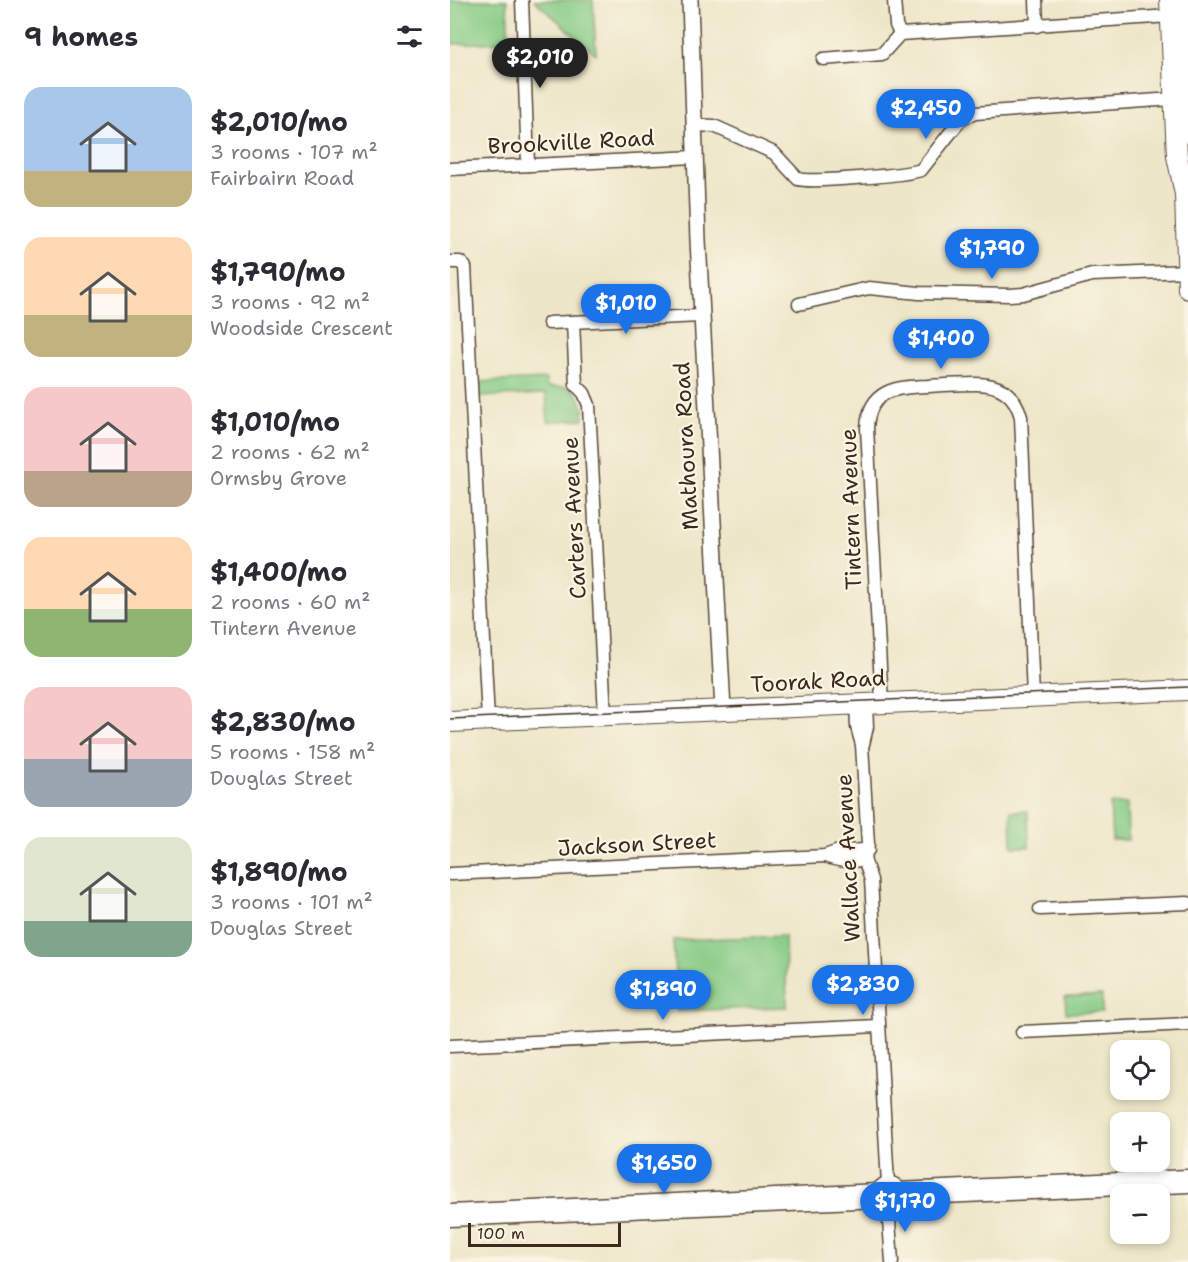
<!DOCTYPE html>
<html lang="en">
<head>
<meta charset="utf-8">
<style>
	:root { --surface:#fff; --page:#f7f7f7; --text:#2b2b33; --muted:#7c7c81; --accent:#1a73e8 }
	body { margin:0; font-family:"Shantell Sans",sans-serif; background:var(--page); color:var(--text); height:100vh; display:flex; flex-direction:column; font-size:22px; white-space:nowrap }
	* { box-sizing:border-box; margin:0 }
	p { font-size:20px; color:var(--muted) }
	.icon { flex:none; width:33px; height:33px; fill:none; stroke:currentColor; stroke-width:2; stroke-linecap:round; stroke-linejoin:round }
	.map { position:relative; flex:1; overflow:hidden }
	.sheet { display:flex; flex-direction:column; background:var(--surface); width:450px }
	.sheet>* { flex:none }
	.fabs { position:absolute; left:660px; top:1040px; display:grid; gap:12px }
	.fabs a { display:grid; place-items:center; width:60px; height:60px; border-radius:12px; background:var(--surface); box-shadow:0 3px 9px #0003; font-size:30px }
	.scale { position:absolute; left:18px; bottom:15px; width:153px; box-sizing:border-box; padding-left:6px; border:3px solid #3b2a1e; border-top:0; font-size:16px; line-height:21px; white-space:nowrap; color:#3b2a1e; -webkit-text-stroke:4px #fcf5e5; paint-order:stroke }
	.price { position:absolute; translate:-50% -51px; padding:0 14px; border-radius:21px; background:var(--accent); color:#fff; font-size:20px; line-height:39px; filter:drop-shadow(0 2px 3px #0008) }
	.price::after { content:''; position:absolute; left:50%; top:36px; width:18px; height:14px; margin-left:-9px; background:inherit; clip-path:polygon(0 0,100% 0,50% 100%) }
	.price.selected { background:#222; color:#fff }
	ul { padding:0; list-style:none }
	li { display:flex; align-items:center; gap:18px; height:150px; padding:0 24px }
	li span { display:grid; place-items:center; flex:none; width:168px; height:120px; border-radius:18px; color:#555 }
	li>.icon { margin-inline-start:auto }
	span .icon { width:72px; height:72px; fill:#fffc; stroke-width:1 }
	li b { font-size:26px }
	h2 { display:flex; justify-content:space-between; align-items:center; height:72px; padding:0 24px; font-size:26px }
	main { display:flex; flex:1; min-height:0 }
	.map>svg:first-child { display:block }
</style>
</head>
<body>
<main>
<section class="sheet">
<h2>9 homes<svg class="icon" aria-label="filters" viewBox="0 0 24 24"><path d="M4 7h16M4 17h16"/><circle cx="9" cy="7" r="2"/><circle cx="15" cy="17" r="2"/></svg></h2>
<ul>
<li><span style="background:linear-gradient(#a9c7e8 70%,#c2b280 0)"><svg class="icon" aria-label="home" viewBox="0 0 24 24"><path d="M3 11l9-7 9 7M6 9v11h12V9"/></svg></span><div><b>$2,010/mo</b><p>3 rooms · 107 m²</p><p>Fairbairn Road</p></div></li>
<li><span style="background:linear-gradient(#ffd9b3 65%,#c2b280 0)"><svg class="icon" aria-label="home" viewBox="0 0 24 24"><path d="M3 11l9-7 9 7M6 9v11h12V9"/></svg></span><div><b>$1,790/mo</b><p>3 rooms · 92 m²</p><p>Woodside Crescent</p></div></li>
<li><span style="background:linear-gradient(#f6c9c9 70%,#b9a48a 0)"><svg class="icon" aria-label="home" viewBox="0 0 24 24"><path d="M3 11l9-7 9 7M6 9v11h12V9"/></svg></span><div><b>$1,010/mo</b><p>2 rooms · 62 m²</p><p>Ormsby Grove</p></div></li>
<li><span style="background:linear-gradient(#ffd9b3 60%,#8fb573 0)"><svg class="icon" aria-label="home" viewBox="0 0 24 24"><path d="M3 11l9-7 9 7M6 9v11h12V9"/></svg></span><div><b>$1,400/mo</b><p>2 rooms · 60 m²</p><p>Tintern Avenue</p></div></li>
<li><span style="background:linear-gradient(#f6c9c9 60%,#9aa5b1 0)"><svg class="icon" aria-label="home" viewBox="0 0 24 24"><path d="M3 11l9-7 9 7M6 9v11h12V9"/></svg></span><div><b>$2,830/mo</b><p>5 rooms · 158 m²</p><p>Douglas Street</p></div></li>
<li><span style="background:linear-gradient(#dfe7d0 70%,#7fa58c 0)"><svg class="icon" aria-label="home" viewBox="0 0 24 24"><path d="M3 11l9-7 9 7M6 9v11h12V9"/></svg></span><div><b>$1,890/mo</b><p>3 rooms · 101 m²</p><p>Douglas Street</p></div></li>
</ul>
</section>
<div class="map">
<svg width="738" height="1262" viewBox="0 0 738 1262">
	<rect width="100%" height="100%" fill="#fcf5e5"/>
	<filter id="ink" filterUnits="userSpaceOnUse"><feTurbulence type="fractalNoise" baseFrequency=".0167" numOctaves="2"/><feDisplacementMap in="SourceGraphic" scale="12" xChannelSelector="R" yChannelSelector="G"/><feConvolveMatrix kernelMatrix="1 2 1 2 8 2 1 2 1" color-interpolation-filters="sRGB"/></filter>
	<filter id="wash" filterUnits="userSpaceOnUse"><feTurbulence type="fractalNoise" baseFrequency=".008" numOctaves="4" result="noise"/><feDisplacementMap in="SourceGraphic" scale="24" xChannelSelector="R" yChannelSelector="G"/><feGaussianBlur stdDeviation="1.35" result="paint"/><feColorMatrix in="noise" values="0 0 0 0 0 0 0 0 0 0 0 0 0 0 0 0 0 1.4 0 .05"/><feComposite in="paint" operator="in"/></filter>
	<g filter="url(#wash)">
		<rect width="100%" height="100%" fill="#ede6c8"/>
		<g fill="#86cb85" stroke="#607a52" stroke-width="1.5">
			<polygon points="0,0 57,0 59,42 0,44"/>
			<polygon points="84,0 143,0 146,54"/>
			<path d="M96,379L97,387C123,386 125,386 135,411H133L134,419L98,422L96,394L29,397L28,382Z"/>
			<polygon points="660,804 677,804 678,840 662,840"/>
			<polygon points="561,811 578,811 579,847 562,847"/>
			<polygon points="335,936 337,1007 227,1011 223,940"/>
			<polygon points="652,995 652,1012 616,1013 615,997"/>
		</g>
	</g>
	<g filter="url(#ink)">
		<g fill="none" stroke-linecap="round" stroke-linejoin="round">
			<g stroke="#564638" stroke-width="15">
				<g id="minor">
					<polyline points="72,0 78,165"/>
					<polyline points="444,0 446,25 450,34"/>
					<polyline points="586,0 587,26"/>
					<polyline points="373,59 432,54 450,34 720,16"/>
					<path d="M244,125L264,126L324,153L348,179C361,183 456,175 471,170L508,123L513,118L525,113L723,99"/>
					<polyline points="0,169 245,157"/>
					<polyline points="0,262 10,262 15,267 38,720"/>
					<polyline points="349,304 419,288 469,293 560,295 573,294 642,275 737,271"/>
					<polyline points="123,322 126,385 134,393 139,405 155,715"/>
					<polyline points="99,323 251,316"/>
					<path d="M432,703L417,428C419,389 446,387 478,386C494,385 510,384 526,384C550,384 565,394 571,417L583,696"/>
					<polyline points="406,704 407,727 412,745 418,844 414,859 421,880 438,1184"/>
					<polyline points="413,744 417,727 416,704"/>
					<path d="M375,856C389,861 400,863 414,859"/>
					<polyline points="0,874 375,856 389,851 418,850"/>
					<polyline points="590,909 738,903"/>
					<polyline points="572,1032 738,1024"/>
					<polyline points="0,1046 428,1026"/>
					<circle cx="439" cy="1195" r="12"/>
					<polyline points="449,1189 738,1176"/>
					<polyline points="450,1199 738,1186"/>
					<polyline points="438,1207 442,1262"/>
					<polyline points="0,1211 428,1190"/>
					<polyline points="0,1220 429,1201"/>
				</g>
			</g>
			<g stroke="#564638" stroke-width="18">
				<polyline id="tertiary" points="240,0 248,240 273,710"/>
			</g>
			<g stroke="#564638" stroke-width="22">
				<g id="primary">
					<polyline points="720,0 727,156 735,194"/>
					<polyline points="734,0 738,131"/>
					<polyline points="736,181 735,194 738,289"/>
					<polyline points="0,722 738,690"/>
				</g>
			</g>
			<use href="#minor" stroke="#fff" stroke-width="12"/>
			<use href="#tertiary" stroke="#fff" stroke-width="15"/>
			<use href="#primary" stroke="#fff" stroke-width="20"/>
			<polyline stroke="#3b2a1e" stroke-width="1.5" points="0,719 738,687"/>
		</g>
	</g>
	<g text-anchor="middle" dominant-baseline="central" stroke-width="4.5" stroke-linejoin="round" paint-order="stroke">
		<g font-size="22" fill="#3b2a1e" stroke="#fcf5e5">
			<text transform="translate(121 142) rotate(-3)">Brookville Road</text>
			<text transform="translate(236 446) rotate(-93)">Mathoura Road</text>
			<text transform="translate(401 509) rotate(-92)">Tintern Avenue</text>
			<text transform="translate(124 518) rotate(-93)">Carters Avenue</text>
			<text transform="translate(368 681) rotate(-3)">Toorak Road</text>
			<text transform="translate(187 844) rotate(-3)">Jackson Street</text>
			<text transform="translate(398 858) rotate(-93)">Wallace Avenue</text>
		</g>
	</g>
</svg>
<div class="fabs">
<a><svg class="icon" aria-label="locate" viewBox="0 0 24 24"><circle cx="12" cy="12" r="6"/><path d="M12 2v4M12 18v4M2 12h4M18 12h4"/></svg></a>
<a>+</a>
<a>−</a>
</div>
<div class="scale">100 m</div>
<b class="price selected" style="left:90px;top:89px">$2,010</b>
<b class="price" style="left:476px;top:140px">$2,450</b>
<b class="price" style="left:542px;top:280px">$1,790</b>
<b class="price" style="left:176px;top:335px">$1,010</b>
<b class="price" style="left:491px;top:370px">$1,400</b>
<b class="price" style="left:413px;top:1016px">$2,830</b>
<b class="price" style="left:213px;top:1021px">$1,890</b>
<b class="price" style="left:214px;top:1195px">$1,650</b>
<b class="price" style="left:455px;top:1233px">$1,170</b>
</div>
</main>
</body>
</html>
